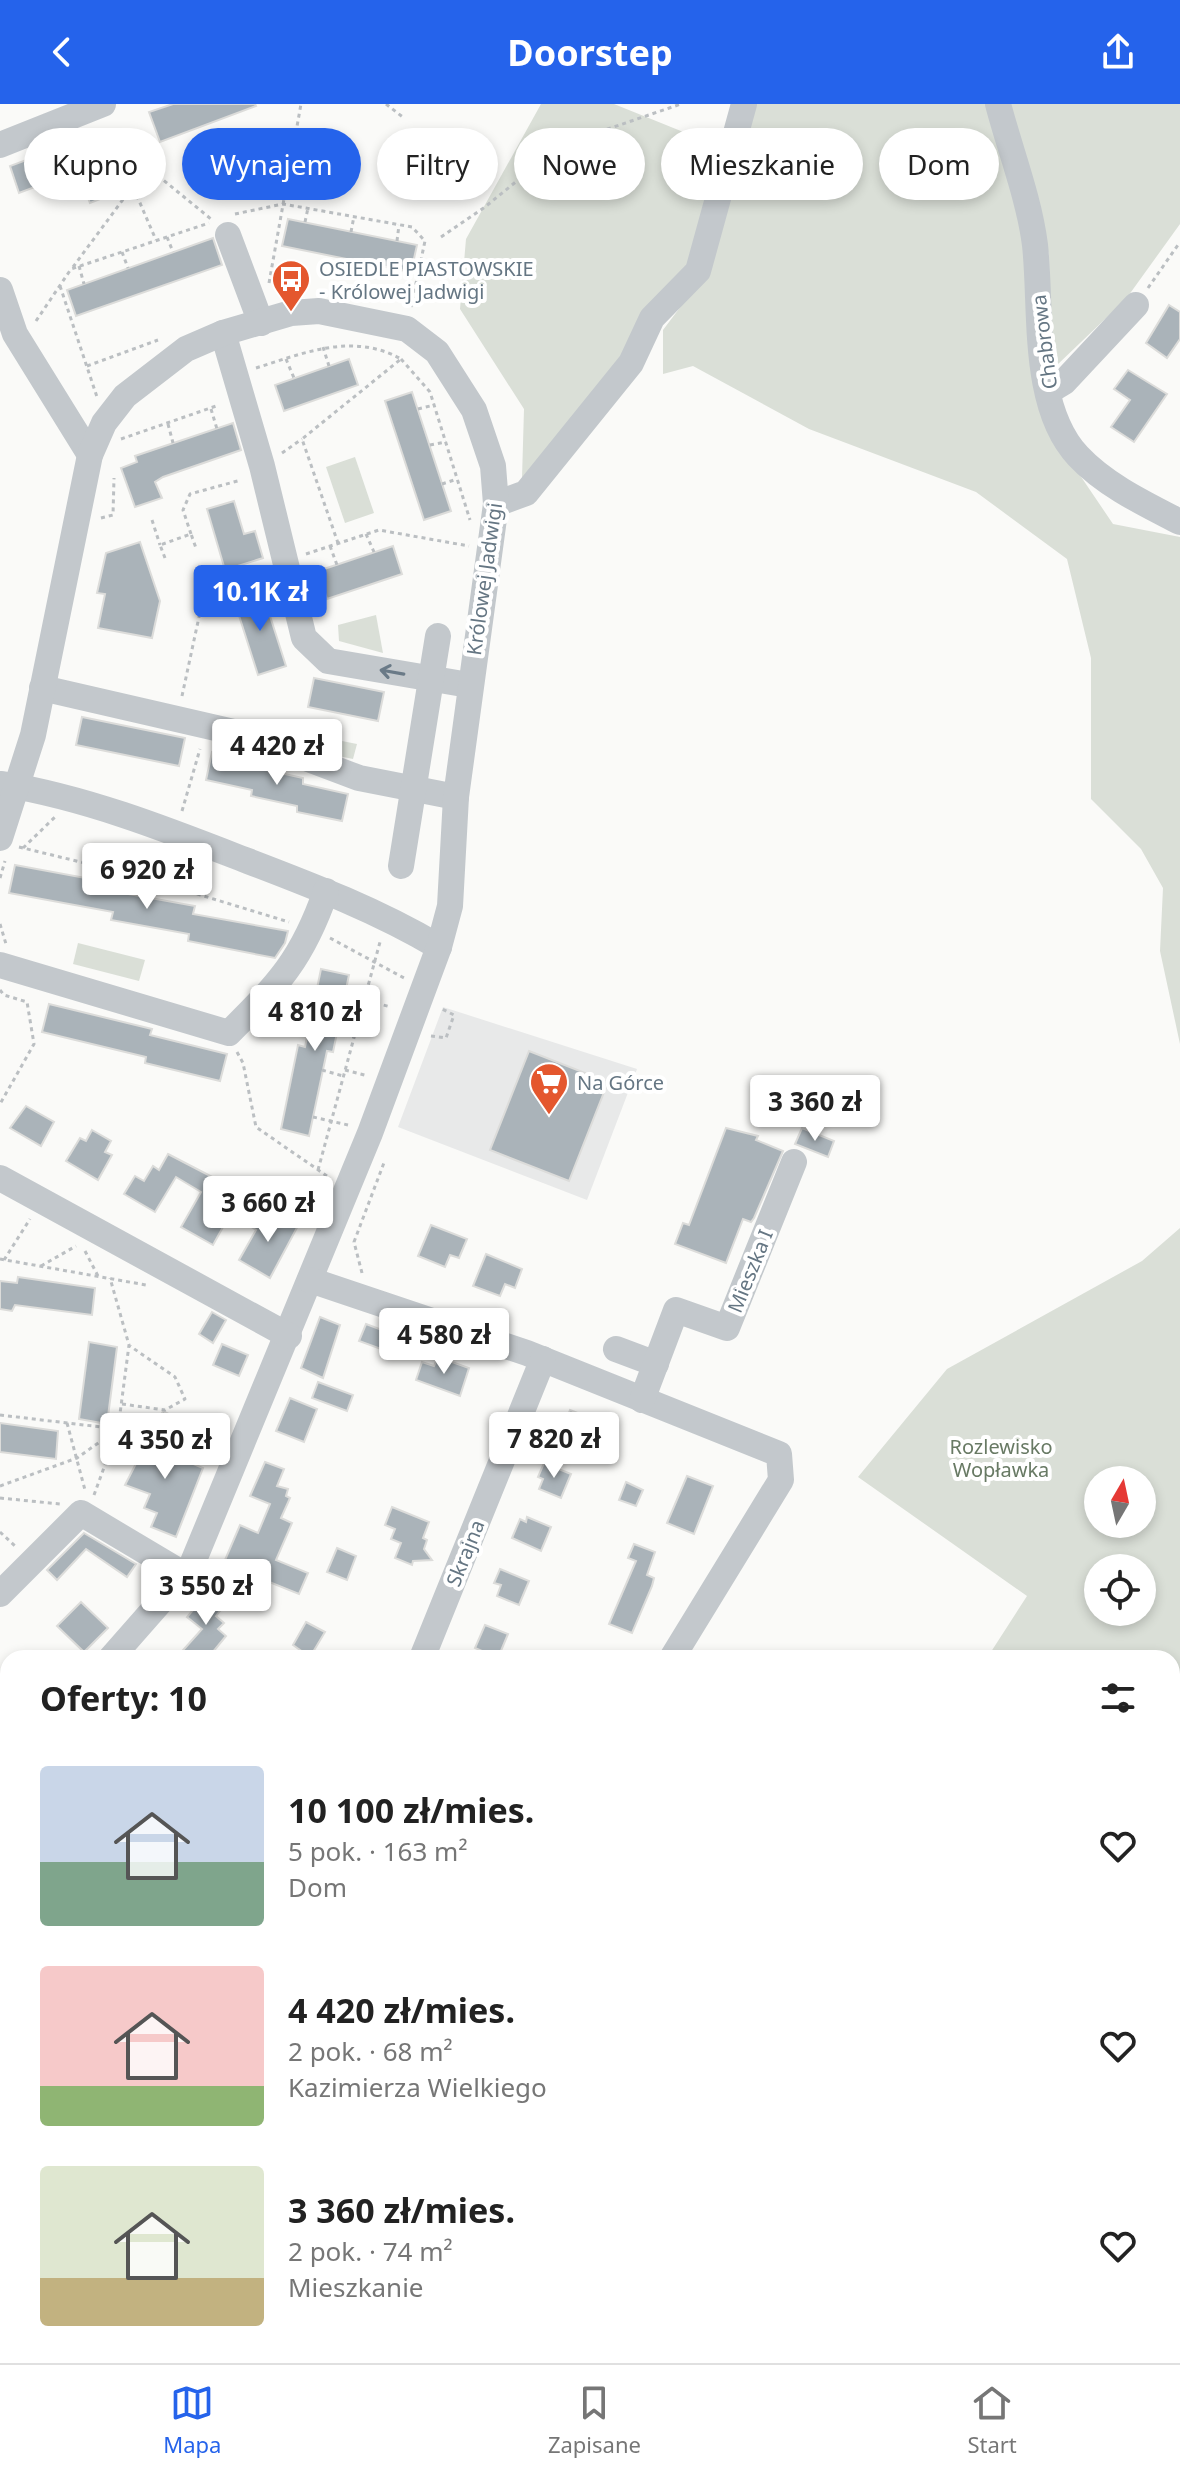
<!DOCTYPE html>
<html lang="pl">
<head>
<meta charset="utf-8">
<style>
	:root { --surface:#fff; --page:#f6f6f6; --text:#222; --muted:#767676; --line:#e0e0e0; --accent:#2563eb }
	body { margin:0; font-family:"Noto Sans",sans-serif; background:var(--page); color:var(--text); height:100vh; display:flex; flex-direction:column; font-size:30px; white-space:nowrap }
	* { box-sizing:border-box; margin:0 }
	p { font-size:26px; color:var(--muted) }
	.icon { flex:none; width:44px; height:44px; fill:none; stroke:currentColor; stroke-width:2; stroke-linecap:round; stroke-linejoin:round }
	.map { position:relative; flex:1; overflow:hidden }
	.panel { position:absolute; left:0px; top:1546px; width:1180px; height:714px; display:flex; flex-direction:column; background:var(--surface); border-radius:24px 24px 0 0; box-shadow:0 4px 12px #0003 }
	.panel>* { flex:none }
	.top-card { position:absolute; left:24px; top:24px; width:1132px; height:72px; display:flex; gap:16px }
	.needle { width:52px; rotate:9deg }
	.controls { position:absolute; left:1084px; top:1362px; display:grid; gap:16px }
	.controls a { display:grid; place-items:center; width:72px; height:72px; border-radius:50%; background:var(--surface); box-shadow:0 4px 12px #0003; font-size:40px }
	.price { position:absolute; translate:-50% -68px; padding:0 18px; border-radius:8px; background:#fff; color:#222; font-size:26px; line-height:52px; filter:drop-shadow(0 2px 4px #0008) }
	.price::after { content:''; position:absolute; left:50%; top:48px; width:24px; height:18px; margin-left:-12px; background:inherit; clip-path:polygon(0 0,100% 0,50% 100%) }
	.price.active { background:var(--accent); color:#fff }
	ul { padding:0; list-style:none }
	li { display:flex; align-items:center; gap:24px; height:200px; padding:0 40px }
	li span { display:grid; place-items:center; flex:none; width:224px; height:160px; border-radius:8px; color:#555 }
	li>.icon { margin-inline-start:auto }
	span .icon { width:96px; height:96px; fill:#fffc; stroke-width:1 }
	li b { font-size:34px }
	h2 { display:flex; justify-content:space-between; align-items:center; height:96px; padding:0 40px; font-size:34px }
	.tag { padding:0 28px; border-radius:36px; background:var(--surface); box-shadow:0 4px 12px #0003; font-size:28px; line-height:72px }
	.tag.active { background:var(--accent); color:#fff }
	header { display:flex; justify-content:space-between; align-items:center; height:104px; padding:0 40px; background:var(--accent); color:#fff; font-size:36px; font-weight:700 }
	.menu { display:flex; justify-content:space-around; align-items:center; height:112px; border-top:2px solid var(--line); background:var(--surface); font-size:22px; color:var(--muted) }
	.menu a { display:grid; justify-items:center; gap:4px }
	.menu .active { color:var(--accent) }
	.map>svg:first-child { display:block }
</style>
</head>
<body>
<header><svg class="icon" aria-label="back" viewBox="0 0 24 24"><path d="M15 5l-7 7 7 7"/></svg>Doorstep<svg class="icon" aria-label="share" viewBox="0 0 24 24"><path d="M12 15V3M7 8l5-5 5 5M5 13v7h14v-7"/></svg></header>
<div class="map">
<svg width="1180" height="2259" viewBox="0 0 1180 2259">
	<rect width="100%" height="100%" fill="#fafaf8"/>
	<polygon fill="#e8e9e9" points="443,903 637,965 587,1096 398,1023"/>
	<g fill="#dadfd7" fill-rule="evenodd">
		<polygon points="541,0 614,0 723,44 690,162 624,256 522,374 524,305 460,205 466,135"/>
		<polygon points="753,0 989,0 1029,155 1044,318 1113,420 1180,433 1180,940 1160,847 1163,784 1141,745 1091,695 1091,554 1067,455 976,388 809,325 693,262 663,270 663,226 706,169"/>
		<polygon points="1009,0 1180,0 1180,120 1126,195 1056,262 1051,260 1049,151"/>
		<polygon points="355,353 374,409 345,419 326,363"/>
		<polygon points="376,511 383,549 339,537 338,521"/>
		<polygon points="312,631 357,640 353,655 310,646"/>
		<polygon points="78,839 145,856 139,877 73,860"/>
		<path d="M1180,1124V2259H236L240,2252H1172V1554H987L1027,1492L858,1373L947,1265L1142,1157ZM1098,1376H1142V1420H1098ZM1098,1464H1142V1508H1098Z"/>
	</g>
	<g fill="#aab3b9" stroke="#dcdcda" stroke-width="2">
		<polygon points="173,0 255,0 256,2 160,38 149,8"/>
		<polygon points="83,35 94,63 105,59 116,89 90,99 77,67 19,89 10,62"/>
		<polygon points="288,115 417,141 411,168 282,142"/>
		<polygon points="213,134 222,161 76,212 67,186"/>
		<polygon points="1169,201 1180,208 1180,235 1167,254 1146,239"/>
		<polygon points="349,255 358,281 284,307 275,281"/>
		<polygon points="1128,266 1167,290 1134,338 1111,323 1130,296 1114,285"/>
		<polygon points="412,288 451,407 424,416 385,297"/>
		<polygon points="233,319 241,346 163,373 155,378 162,394 135,403 121,364 137,358 135,352"/>
		<polygon points="234,397 244,430 255,427 263,454 225,466 207,405"/>
		<polygon points="140,438 160,497 152,534 98,524 105,490 97,489 106,449"/>
		<polygon points="393,442 402,470 327,495 318,467"/>
		<polygon points="262,487 286,562 258,571 234,496"/>
		<polygon points="314,574 384,588 378,617 308,603"/>
		<polygon points="82,613 185,634 179,662 76,641"/>
		<polygon points="212,648 257,658 257,664 303,674 303,680 348,690 342,717 297,708 297,702 251,692 252,686 206,676"/>
		<polygon points="15,761 118,780 117,788 195,802 193,810 288,827 285,839 275,854 188,837 189,830 111,816 113,808 9,789"/>
		<polygon points="321,865 349,871 333,948 327,947 309,1032 281,1025 298,941 305,943"/>
		<polygon points="49,900 152,925 150,931 227,950 220,977 145,959 146,953 42,928"/>
		<polygon points="529,947 608,978 569,1077 490,1046"/>
		<polygon points="26,1002 54,1018 41,1042 10,1024"/>
		<polygon points="726,1024 758,1032 756,1036 783,1047 754,1114 751,1118 743,1115 726,1159 675,1140 683,1119 689,1121"/>
		<polygon points="802,1024 834,1037 828,1053 795,1040"/>
		<polygon points="92,1026 111,1037 105,1048 112,1051 98,1076 66,1057 80,1034 86,1037"/>
		<polygon points="168,1050 220,1077 218,1081 233,1090 216,1118 223,1123 213,1141 181,1123 201,1088 176,1073 155,1108 124,1090 135,1072 144,1077 153,1062 159,1066"/>
		<polygon points="258,1108 281,1121 286,1113 299,1120 270,1174 239,1156 256,1126 250,1122"/>
		<polygon points="431,1121 467,1135 459,1154 450,1151 445,1163 418,1152"/>
		<polygon points="486,1150 522,1165 515,1184 505,1180 500,1192 473,1182"/>
		<polygon points="18,1173 95,1184 92,1211 15,1201 12,1207 0,1205 0,1177 17,1179"/>
		<polygon points="212,1208 226,1216 213,1239 199,1230"/>
		<polygon points="320,1213 340,1221 323,1274 301,1264"/>
		<polygon points="366,1220 398,1232 392,1249 359,1237"/>
		<polygon points="89,1238 117,1243 107,1320 79,1315"/>
		<polygon points="222,1240 248,1251 239,1272 213,1261"/>
		<polygon points="438,1253 469,1264 460,1292 416,1276 422,1258 434,1262"/>
		<polygon points="318,1278 353,1291 347,1307 312,1294"/>
		<polygon points="290,1294 317,1305 304,1338 276,1327"/>
		<polygon points="570,1306 593,1315 585,1339 561,1330"/>
		<polygon points="163,1307 174,1313 158,1345 203,1364 176,1433 151,1423 157,1409 144,1404 150,1390 125,1381"/>
		<polygon points="0,1319 58,1327 56,1355 0,1348"/>
		<polygon points="265,1358 284,1365 277,1382 288,1385 286,1392 290,1394 281,1414 292,1419 276,1456 308,1469 299,1490 257,1473 250,1488 234,1480 242,1464 225,1456 240,1421 258,1429 270,1400 250,1392"/>
		<polygon points="544,1359 571,1370 561,1394 539,1385 543,1375 538,1373"/>
		<polygon points="687,1372 713,1382 694,1430 667,1419"/>
		<polygon points="626,1378 643,1386 636,1402 619,1396"/>
		<polygon points="392,1403 429,1418 423,1434 427,1436 424,1445 432,1456 413,1457 412,1461 395,1454 401,1439 391,1435 395,1425 385,1421"/>
		<polygon points="527,1413 551,1423 541,1447 512,1434 520,1415 526,1418"/>
		<polygon points="84,1429 136,1460 127,1473 86,1445 57,1476 47,1466"/>
		<polygon points="634,1440 655,1448 647,1471 654,1474 652,1482 632,1529 609,1520 636,1457 628,1454"/>
		<polygon points="337,1444 356,1452 347,1476 327,1468"/>
		<polygon points="500,1465 529,1477 519,1501 497,1492 501,1481 494,1479"/>
		<polygon points="211,1485 227,1498 216,1512 224,1519 218,1525 226,1532 208,1554 176,1554 202,1525 187,1513"/>
		<polygon points="81,1498 108,1524 84,1548 57,1522"/>
		<polygon points="306,1518 325,1528 310,1553 293,1541"/>
		<polygon points="485,1521 508,1530 498,1554 475,1544"/>
	</g>
	<g fill="none" stroke-linecap="round" stroke-linejoin="round">
		<g stroke="#bbbfc2" stroke-width="3" stroke-dasharray="4 4" stroke-linecap="butt">
			<polyline points="386,0 404,14"/>
			<polyline points="102,26 211,115"/>
			<polyline points="124,62 156,136"/>
			<polyline points="108,68 138,55"/>
			<polyline points="235,110 283,100 412,123 425,137 411,203"/>
			<polyline points="305,118 308,104"/>
			<polyline points="351,128 354,112"/>
			<polyline points="167,133 173,148"/>
			<polyline points="441,133 485,103 561,41 681,0"/>
			<polyline points="397,137 399,121"/>
			<polyline points="122,148 128,164"/>
			<polyline points="79,162 84,180"/>
			<polyline points="73,163 133,82"/>
			<polyline points="269,179 301,0"/>
			<polyline points="60,182 97,293"/>
			<polyline points="1148,184 1180,138"/>
			<polyline points="36,217 71,165 209,119"/>
			<polyline points="323,243 329,262"/>
			<polyline points="286,255 294,274"/>
			<polyline points="401,255 430,288 470,416"/>
			<polyline points="87,262 158,236"/>
			<path d="M256,264C304,249 353,228 401,255L302,335L338,439"/>
			<polyline points="211,305 217,325"/>
			<polyline points="418,305 434,301"/>
			<polyline points="168,320 173,339"/>
			<polyline points="121,335 219,301"/>
			<polyline points="430,341 446,338"/>
			<polyline points="282,349 302,335"/>
			<polyline points="442,380 457,375"/>
			<polyline points="101,414 113,411 114,374"/>
			<polyline points="152,416 160,441"/>
			<polyline points="191,430 183,406 190,390 241,376"/>
			<polyline points="366,430 374,448"/>
			<polyline points="330,442 337,461"/>
			<polyline points="306,450 379,426 469,442"/>
			<polyline points="165,454 160,441 191,430 196,444"/>
			<polyline points="182,592 202,499 267,476"/>
			<polyline points="182,707 200,645"/>
			<polyline points="19,743 138,772 289,818"/>
			<polyline points="23,744 55,713"/>
			<polyline points="0,774 5,757"/>
			<polyline points="0,820 6,840"/>
			<polyline points="330,834 404,874"/>
			<polyline points="0,886 4,891 27,898 34,940 0,1000"/>
			<polyline points="345,891 391,903"/>
			<polyline points="337,928 354,933"/>
			<polyline points="431,932 446,934 454,911 440,904"/>
			<polyline points="237,948 243,959 256,1023 327,1072"/>
			<polyline points="322,966 343,972"/>
			<polyline points="345,966 368,972"/>
			<polyline points="313,1013 348,1021"/>
			<polyline points="318,1066 380,838"/>
			<polyline points="85,1147 98,1172"/>
			<polyline points="0,1155 146,1181"/>
			<polyline points="4,1156 30,1115"/>
			<polyline points="41,1162 76,1142"/>
			<polyline points="362,1169 354,1138 385,1056"/>
			<polyline points="122,1300 165,1306 185,1295 175,1273 130,1242"/>
			<polyline points="0,1311 118,1325"/>
			<polyline points="67,1319 85,1386"/>
			<polyline points="0,1382 77,1354 118,1325"/>
			<polyline points="94,1391 118,1325 129,1241 110,1174"/>
			<polyline points="0,1394 60,1400"/>
			<polyline points="0,1428 15,1442"/>
		</g>
		<g stroke="#c3c8cc" stroke-width="26">
			<path d="M998,0C1010,46 1029,94 1035,141C1042,205 1031,302 1078,352C1105,381 1145,400 1180,418"/>
			<polyline points="0,41 103,0"/>
			<polyline points="228,131 261,219"/>
			<polyline points="0,186 15,230 90,351"/>
			<polyline points="223,229 262,362 304,534 328,557 469,581"/>
			<polyline points="1049,287 1064,278 1136,201"/>
			<polyline points="496,400 526,389 631,259 652,214 698,167 744,0"/>
			<polyline points="42,584 242,630 359,674 456,693"/>
			<path d="M2,680C83,693 163,724 240,754C308,780 375,805 439,843"/>
			<polyline points="0,734 33,631 90,351 104,319 125,292 186,245 223,229 291,209 319,207 407,225 437,248 474,306 493,362 496,400 456,693 450,802 439,843 370,1029 191,1463 111,1554"/>
			<polyline points="401,762 438,532"/>
			<path d="M0,861L229,929C279,879 302,856 326,787"/>
			<polyline points="0,1074 289,1232"/>
			<polyline points="310,1176 527,1249 779,1350 781,1376 672,1554"/>
			<polyline points="616,1245 656,1260"/>
			<polyline points="642,1296 676,1206 727,1224 794,1058"/>
			<polyline points="0,1490 81,1409 185,1471"/>
			<polyline points="422,1554 543,1255"/>
			<polyline points="0,1605 8,1614"/>
			<polyline points="0,1676 8,1667"/>
			<polyline points="0,2032 8,2023"/>
			<polyline points="0,2119 8,2126"/>
		</g>
	</g>
	<defs><path id="oneway-shaft" d="M-6 0H5M1.5-3L5.5 0L1.5 3" fill="none" stroke-width="1.6" stroke-linecap="round" stroke-linejoin="round" transform="scale(2)"/></defs>
	<use stroke="#6a7a87" href="#oneway-shaft" transform="translate(392 568) rotate(-170)"/>
	<defs>
		<g id="bus-pin" transform="scale(2)"><path d="M0 17L-7.5 6A9.5 9.5 0 1 1 7.5 6Z" fill="#e4572e" stroke="#fff"/><path d="M-5-6H5V4H4V6H2V4H-2V6H-4V4H-5ZM-3.5-4V0h7V-4ZM-3.5 1.2v1.5H-2V1.2ZM2 1.2v1.5H3.5V1.2Z" fill="#fff"/></g>
		<g id="supermarket-pin" transform="scale(2)"><path d="M0 17L-7.5 6A9.5 9.5 0 1 1 7.5 6Z" fill="#e4572e" stroke="#fff"/><path d="M-6-5.5h2.5l.6 2H6L4.5 2H-2.5L-4.4-4H-6ZM-1.5 3.2a1.3 1.3 0 1 0 .1 0ZM3 3.2a1.3 1.3 0 1 0 .1 0Z" fill="#fff"/></g>
	</defs>
	<g fill-rule="evenodd">
		<use href="#bus-pin" x="291" y="175"/>
		<use href="#supermarket-pin" x="549" y="978"/>
	</g>
	<g text-anchor="middle" dominant-baseline="central" stroke-width="8" stroke-linejoin="round" paint-order="stroke">
		<g font-size="20" fill="#657683" stroke="#fff" text-anchor="start">
			<text x="319" y="164">OSIEDLE PIASTOWSKIE<tspan x="319" dy="23">- Królowej Jadwigi</tspan></text>
			<text x="577" y="978">Na Górce</text>
		</g>
		<g font-size="20" fill="#657683" stroke="#fff">
			<text transform="translate(1044 238) rotate(-97)">Chabrowa</text>
			<text transform="translate(484 475) rotate(-82)">Królowej Jadwigi</text>
			<text transform="translate(750 1167) rotate(-68)">Mieszka I</text>
			<text transform="translate(465 1449) rotate(-68)">Skrajna</text>
		</g>
		<g font-size="20" fill="#687a64" stroke="#fff">
			<text x="1001" y="1342">Rozlewisko<tspan x="1001" dy="23">Wopławka</tspan></text>
		</g>
	</g>
</svg>
<div class="controls">
<a><svg class="needle" viewBox="-14 -14 28 28"><path d="M0-13l5 13h-10z" fill="#e53935"/><path d="M0 13l5-13h-10z" fill="#767676"/></svg></a>
<a><svg class="icon" aria-label="locate" viewBox="0 0 24 24"><circle cx="12" cy="12" r="6"/><path d="M12 2v4M12 18v4M2 12h4M18 12h4"/></svg></a>
</div>
<b class="price active" style="left:260px;top:529px">10.1K zł</b>
<b class="price" style="left:277px;top:683px">4 420 zł</b>
<b class="price" style="left:147px;top:807px">6 920 zł</b>
<b class="price" style="left:315px;top:949px">4 810 zł</b>
<b class="price" style="left:815px;top:1039px">3 360 zł</b>
<b class="price" style="left:268px;top:1140px">3 660 zł</b>
<b class="price" style="left:444px;top:1272px">4 580 zł</b>
<b class="price" style="left:554px;top:1376px">7 820 zł</b>
<b class="price" style="left:165px;top:1377px">4 350 zł</b>
<b class="price" style="left:206px;top:1523px">3 550 zł</b>
<div class="top-card">
<a class="tag">Kupno</a>
<a class="tag active">Wynajem</a>
<a class="tag">Filtry</a>
<a class="tag">Nowe</a>
<a class="tag">Mieszkanie</a>
<a class="tag">Dom</a>
</div>
<section class="panel">
<h2>Oferty: 10<svg class="icon" aria-label="filters" viewBox="0 0 24 24"><path d="M4 7h16M4 17h16"/><circle cx="9" cy="7" r="2"/><circle cx="15" cy="17" r="2"/></svg></h2>
<ul>
<li><span style="background:linear-gradient(#c9d6e8 60%,#7fa58c 0)"><svg class="icon" aria-label="home" viewBox="0 0 24 24"><path d="M3 11l9-7 9 7M6 9v11h12V9"/></svg></span><div><b>10 100 zł/mies.</b><p>5 pok. · 163 m²</p><p>Dom</p></div><svg class="icon" aria-label="heart" viewBox="0 0 24 24"><path d="M12 20l-8-8c-3-5 5-10 8-4 3-6 11-1 8 4z"/></svg></li>
<li><span style="background:linear-gradient(#f6c9c9 75%,#8fb573 0)"><svg class="icon" aria-label="home" viewBox="0 0 24 24"><path d="M3 11l9-7 9 7M6 9v11h12V9"/></svg></span><div><b>4 420 zł/mies.</b><p>2 pok. · 68 m²</p><p>Kazimierza Wielkiego</p></div><svg class="icon" aria-label="heart" viewBox="0 0 24 24"><path d="M12 20l-8-8c-3-5 5-10 8-4 3-6 11-1 8 4z"/></svg></li>
<li><span style="background:linear-gradient(#dfe7d0 70%,#c2b280 0)"><svg class="icon" aria-label="home" viewBox="0 0 24 24"><path d="M3 11l9-7 9 7M6 9v11h12V9"/></svg></span><div><b>3 360 zł/mies.</b><p>2 pok. · 74 m²</p><p>Mieszkanie</p></div><svg class="icon" aria-label="heart" viewBox="0 0 24 24"><path d="M12 20l-8-8c-3-5 5-10 8-4 3-6 11-1 8 4z"/></svg></li>
</ul>
</section>
</div>
<nav class="menu">
<a class="active"><svg class="icon" aria-label="map" viewBox="0 0 24 24"><path d="M3 6l6-2 6 2 6-2v14l-6 2-6-2-6 2zM9 4v14M15 6v14"/></svg>Mapa</a>
<a><svg class="icon" aria-label="saved" viewBox="0 0 24 24"><path d="M7 4h10v16l-5-4-5 4z"/></svg>Zapisane</a>
<a><svg class="icon" aria-label="home" viewBox="0 0 24 24"><path d="M3 11l9-7 9 7M6 9v11h12V9"/></svg>Start</a>
</nav>
</body>
</html>
